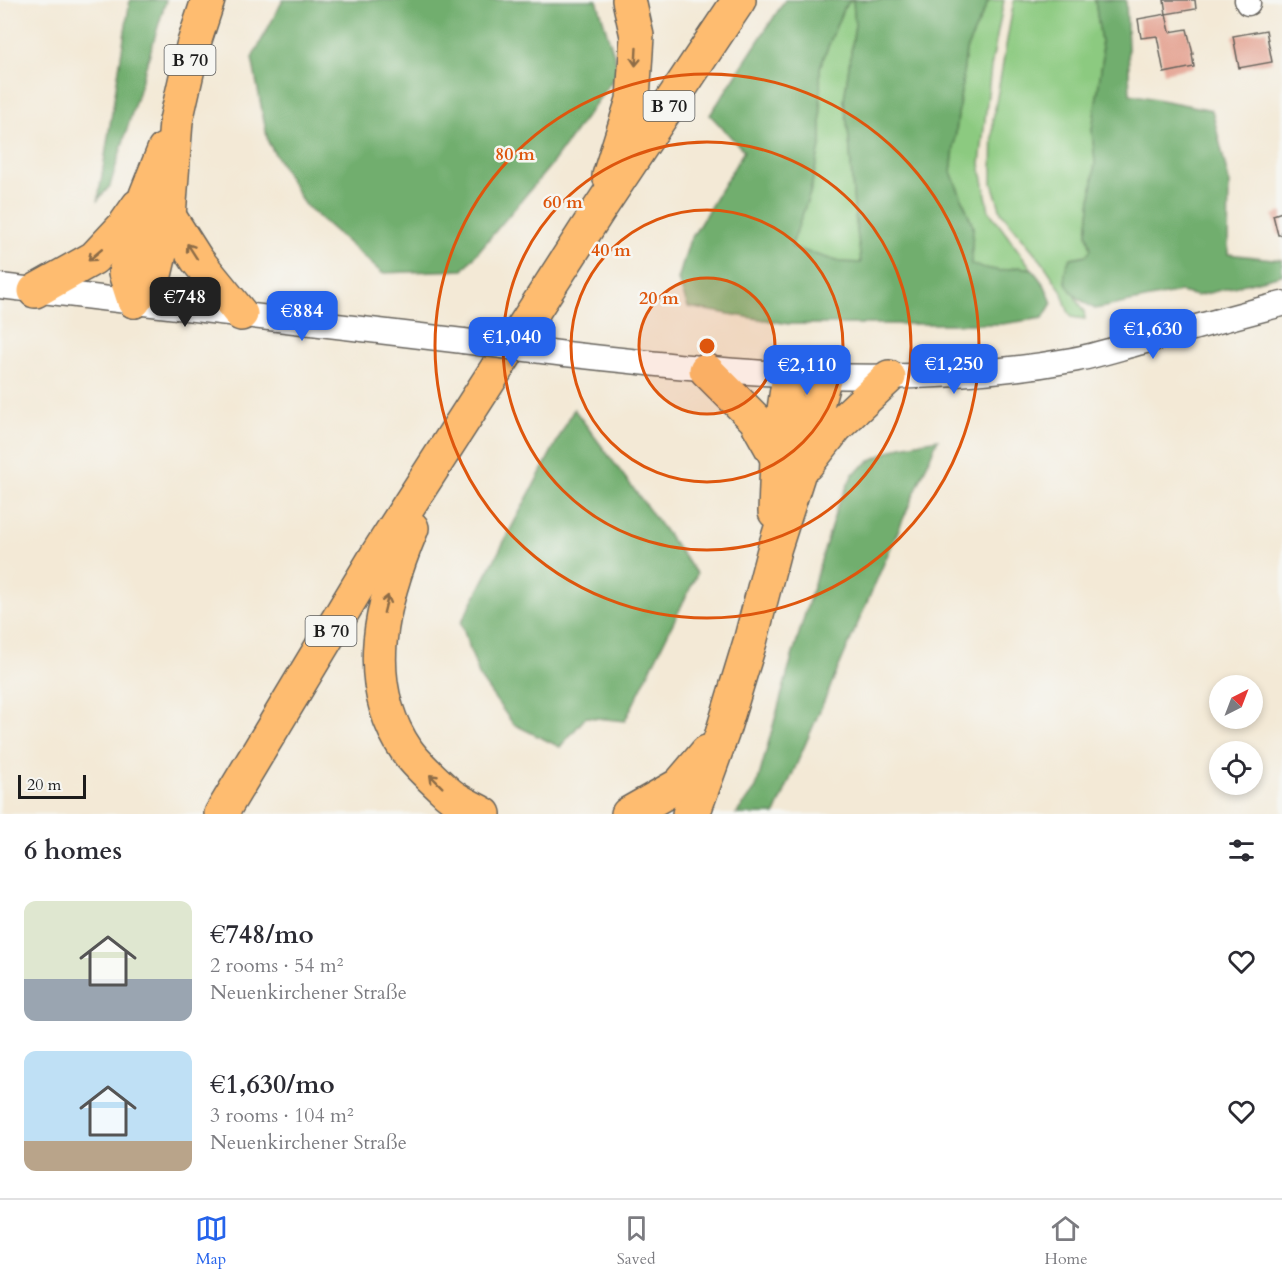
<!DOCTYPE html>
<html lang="en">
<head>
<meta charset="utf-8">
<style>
	:root { --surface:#fff; --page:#f7f7f7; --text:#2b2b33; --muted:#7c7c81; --line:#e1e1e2; --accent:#2563eb }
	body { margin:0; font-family:Cardo,serif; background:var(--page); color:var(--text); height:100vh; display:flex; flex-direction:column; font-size:22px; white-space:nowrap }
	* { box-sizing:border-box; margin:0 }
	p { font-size:20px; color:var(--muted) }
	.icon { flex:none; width:33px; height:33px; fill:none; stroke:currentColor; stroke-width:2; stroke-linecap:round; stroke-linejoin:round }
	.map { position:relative; height:814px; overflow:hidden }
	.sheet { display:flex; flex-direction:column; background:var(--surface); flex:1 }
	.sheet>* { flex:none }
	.needle { width:39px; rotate:42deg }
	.tools { position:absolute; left:1209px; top:675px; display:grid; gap:12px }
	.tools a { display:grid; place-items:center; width:54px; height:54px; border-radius:50%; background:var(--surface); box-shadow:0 3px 9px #0003; font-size:30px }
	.scale { position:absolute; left:18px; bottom:15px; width:68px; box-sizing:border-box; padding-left:6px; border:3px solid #1c1c1c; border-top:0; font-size:16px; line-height:21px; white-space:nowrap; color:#1c1c1c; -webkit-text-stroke:4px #f6f6f2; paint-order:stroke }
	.price { position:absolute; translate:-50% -51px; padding:0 14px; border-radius:12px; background:var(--accent); color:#fff; font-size:20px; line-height:39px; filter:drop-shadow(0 2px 3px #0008) }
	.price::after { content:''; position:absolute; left:50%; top:36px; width:18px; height:14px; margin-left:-9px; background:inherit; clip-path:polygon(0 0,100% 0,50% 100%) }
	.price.selected { background:#222; color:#fff }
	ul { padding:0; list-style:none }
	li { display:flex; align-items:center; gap:18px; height:150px; padding:0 24px }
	li span { display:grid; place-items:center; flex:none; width:168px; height:120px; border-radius:12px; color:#555 }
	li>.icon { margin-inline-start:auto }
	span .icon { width:72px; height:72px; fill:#fffc; stroke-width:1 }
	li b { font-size:26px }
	h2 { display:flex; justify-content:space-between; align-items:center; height:72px; padding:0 24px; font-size:26px }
	.dock { display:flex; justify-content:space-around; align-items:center; height:84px; border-top:2px solid var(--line); background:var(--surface); font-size:16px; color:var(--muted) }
	.dock a { display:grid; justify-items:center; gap:3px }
	.dock .selected { color:var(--accent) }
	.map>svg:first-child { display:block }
</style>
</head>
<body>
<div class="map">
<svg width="1282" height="814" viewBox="0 0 1282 814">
	<rect width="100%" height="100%" fill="#f6f6f2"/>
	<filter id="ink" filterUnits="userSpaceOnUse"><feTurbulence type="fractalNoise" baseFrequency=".0167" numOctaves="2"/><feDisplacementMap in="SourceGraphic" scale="12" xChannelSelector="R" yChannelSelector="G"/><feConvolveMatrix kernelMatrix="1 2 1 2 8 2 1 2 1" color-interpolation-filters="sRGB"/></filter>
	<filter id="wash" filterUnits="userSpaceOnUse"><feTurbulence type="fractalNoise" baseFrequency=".008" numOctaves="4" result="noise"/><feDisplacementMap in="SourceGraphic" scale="24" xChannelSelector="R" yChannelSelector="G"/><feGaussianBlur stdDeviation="1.35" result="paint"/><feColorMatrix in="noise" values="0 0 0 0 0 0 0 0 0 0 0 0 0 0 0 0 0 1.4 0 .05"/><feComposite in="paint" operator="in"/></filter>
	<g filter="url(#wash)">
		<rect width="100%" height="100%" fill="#f3e9d6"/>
		<g fill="#8cca80" stroke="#54734e" stroke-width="1.5">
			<polygon points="851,0 853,0 855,25 844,100 849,138 854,207 862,263 840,262 790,247 810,193 821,142 820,67 843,9"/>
			<polygon points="989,0 1004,0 991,67 980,164 989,211 1032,269 1019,267 1000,271 971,265 973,226 951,172 966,50"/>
			<polygon points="1014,0 1095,0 1103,56 1092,130 1095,162 1087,234 1091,249 1087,255 1071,258 1066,282 1084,311 1085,319 1072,317 1068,311 1061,290 1043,263 1001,212 992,183 993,120"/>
		</g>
		<g fill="#71ae6e" stroke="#466545" stroke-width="1.5">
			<polygon points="130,0 166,0 110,186 98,200"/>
			<polygon points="283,0 597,0 619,71 551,165 463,270 382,273 304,204 268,142 252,58"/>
			<polygon points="785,0 851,0 843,9 820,67 821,142 810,193 791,247 840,262 861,263 854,207 849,138 844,100 855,25 853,0 989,0 966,50 951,172 973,226 971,265 1000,271 1019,267 1032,269 1045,286 1052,303 1043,318 1002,324 789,324 688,307 678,280 689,242 744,151 710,115"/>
			<path d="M1095,0H1126L1130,94L1212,110L1229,181L1228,254L1282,260V275L1197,296L1180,292L1095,309C1075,298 1054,282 1071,258L1087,255L1091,249L1087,234L1095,162L1092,130L1103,56Z"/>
			<polygon points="574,409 697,574 625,721 586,717 560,747 513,724 480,678 461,623"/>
			<polygon points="938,439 775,814 736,814 756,788 792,657 837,507 853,474 871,460 901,446"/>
		</g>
		<g id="blocks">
			<g fill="#e4a291">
				<polygon points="1164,0 1195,0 1196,9 1166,14"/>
				<polygon points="1166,14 1170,32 1187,29 1193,54 1192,54 1194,67 1164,73 1157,36 1141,38 1138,19"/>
				<polygon points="1266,30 1272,62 1239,68 1233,36"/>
				<polygon points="1282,212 1282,235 1278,235 1273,215"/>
			</g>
		</g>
	</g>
	<g filter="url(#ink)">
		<use href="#blocks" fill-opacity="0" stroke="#67645d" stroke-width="1.5"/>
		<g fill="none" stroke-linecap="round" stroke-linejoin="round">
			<g stroke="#67645d" stroke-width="27">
				<g id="minor">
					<polyline points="1247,0 1248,3"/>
					<polyline points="0,286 463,341"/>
					<path d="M566,354C733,373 905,391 1072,360C1095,356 1119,348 1142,342C1189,329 1235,316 1282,304"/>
				</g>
			</g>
			<g stroke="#67645d" stroke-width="36">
				<g id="highway">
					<polyline points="609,176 633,100 637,36 629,0"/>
					<polyline points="169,216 197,260 241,314"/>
					<polyline points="35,291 94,258 124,226 138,206"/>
					<polyline points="134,301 155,275 169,216 176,121 193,46 208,0"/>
					<polyline points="134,301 125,273 146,195 164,150"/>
					<polyline points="706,370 755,419 777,458"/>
					<polyline points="807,464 836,427 889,377"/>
					<polyline points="775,512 777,458 789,375"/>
					<path d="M412,528C382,600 359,681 407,751C416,764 436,782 448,793C458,802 472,807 484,814"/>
					<polyline points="221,814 378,553 598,211 739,0"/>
					<polyline points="628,814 679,785 707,752"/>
					<polyline points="689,814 696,806 722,734 750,642 774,550 798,475 825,376"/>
				</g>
			</g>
			<use href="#minor" stroke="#fff" stroke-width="24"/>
			<use href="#highway" stroke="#febc70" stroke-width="33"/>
			<g stroke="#67645d" stroke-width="27" stroke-linecap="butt">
				<polyline id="minor-bridge" points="463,341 566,354"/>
			</g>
			<use href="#minor-bridge" stroke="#fff" stroke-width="24"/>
		</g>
		<defs><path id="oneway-shaft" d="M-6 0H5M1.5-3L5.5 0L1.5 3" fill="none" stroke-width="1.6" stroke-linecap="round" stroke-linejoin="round" transform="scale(1.5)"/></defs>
		<g stroke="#8d6c46">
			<use href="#oneway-shaft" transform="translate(636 57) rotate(93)"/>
			<use href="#oneway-shaft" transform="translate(192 251) rotate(-123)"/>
			<use href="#oneway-shaft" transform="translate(95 255) rotate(140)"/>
			<use href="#oneway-shaft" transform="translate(386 604) rotate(-76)"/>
			<use href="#oneway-shaft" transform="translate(436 781) rotate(-135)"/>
		</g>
	</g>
	<circle cx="707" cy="346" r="68" fill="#de560d" fill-opacity=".12"/>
	<g fill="none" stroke="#de560d" stroke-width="3">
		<circle cx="707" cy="346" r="68"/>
		<circle cx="707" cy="346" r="136"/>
		<circle cx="707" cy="346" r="204"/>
		<circle cx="707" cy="346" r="272"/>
	</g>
	<g text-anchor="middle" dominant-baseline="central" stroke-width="5" stroke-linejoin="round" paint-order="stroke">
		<g fill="#f6f6f2" stroke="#5d5d5c" stroke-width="1.5">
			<rect x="164.5" y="45" width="51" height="30" rx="4.5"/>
			<rect x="643.5" y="91" width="51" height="30" rx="4.5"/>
			<rect x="305.5" y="616" width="51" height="30" rx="4.5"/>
		</g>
		<g font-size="18" font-weight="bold" fill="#1c1c1c">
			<text x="190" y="60">B 70</text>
			<text x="669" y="106">B 70</text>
			<text x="331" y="631">B 70</text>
		</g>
	</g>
	<circle cx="707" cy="346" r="9" fill="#de560d" stroke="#f6f6f2" stroke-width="3"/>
	<g font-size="18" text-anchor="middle" font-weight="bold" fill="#de560d" stroke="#f6f6f2" stroke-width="5" stroke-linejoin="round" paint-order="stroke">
		<text x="515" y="160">80 m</text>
		<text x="563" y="208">60 m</text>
		<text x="611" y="256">40 m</text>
		<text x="659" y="304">20 m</text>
	</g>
</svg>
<div class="tools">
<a><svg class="needle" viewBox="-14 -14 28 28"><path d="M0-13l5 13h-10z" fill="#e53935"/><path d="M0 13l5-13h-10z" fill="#7c7c81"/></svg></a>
<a><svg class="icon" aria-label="locate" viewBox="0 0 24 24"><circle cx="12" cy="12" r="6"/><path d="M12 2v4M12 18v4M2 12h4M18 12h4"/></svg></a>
</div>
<div class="scale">20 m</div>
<b class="price selected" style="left:185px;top:328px">€748</b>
<b class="price" style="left:302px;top:342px">€884</b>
<b class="price" style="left:1153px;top:360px">€1,630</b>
<b class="price" style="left:512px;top:368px">€1,040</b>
<b class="price" style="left:954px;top:395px">€1,250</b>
<b class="price" style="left:807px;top:396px">€2,110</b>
</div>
<section class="sheet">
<h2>6 homes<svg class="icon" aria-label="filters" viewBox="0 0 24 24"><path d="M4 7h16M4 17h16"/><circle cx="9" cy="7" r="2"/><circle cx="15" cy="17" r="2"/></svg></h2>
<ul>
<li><span style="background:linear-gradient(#dfe7d0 65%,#9aa5b1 0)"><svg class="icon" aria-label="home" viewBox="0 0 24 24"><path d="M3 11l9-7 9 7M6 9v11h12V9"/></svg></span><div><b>€748/mo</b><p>2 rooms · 54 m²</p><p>Neuenkirchener Straße</p></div><svg class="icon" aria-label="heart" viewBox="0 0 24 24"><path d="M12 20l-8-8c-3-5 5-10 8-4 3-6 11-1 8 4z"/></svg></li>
<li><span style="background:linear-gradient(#bfe0f5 75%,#b9a48a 0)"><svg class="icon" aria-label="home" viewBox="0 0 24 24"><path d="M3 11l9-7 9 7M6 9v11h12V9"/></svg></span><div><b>€1,630/mo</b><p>3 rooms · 104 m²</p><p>Neuenkirchener Straße</p></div><svg class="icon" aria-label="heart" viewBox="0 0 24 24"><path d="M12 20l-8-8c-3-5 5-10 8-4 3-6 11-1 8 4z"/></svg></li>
</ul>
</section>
<nav class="dock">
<a class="selected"><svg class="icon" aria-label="map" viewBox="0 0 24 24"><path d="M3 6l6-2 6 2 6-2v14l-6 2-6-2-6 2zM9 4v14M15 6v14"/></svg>Map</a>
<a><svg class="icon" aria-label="saved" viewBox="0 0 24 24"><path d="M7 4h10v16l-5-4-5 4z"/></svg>Saved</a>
<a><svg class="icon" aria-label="home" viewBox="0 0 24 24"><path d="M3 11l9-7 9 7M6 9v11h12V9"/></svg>Home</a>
</nav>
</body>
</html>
